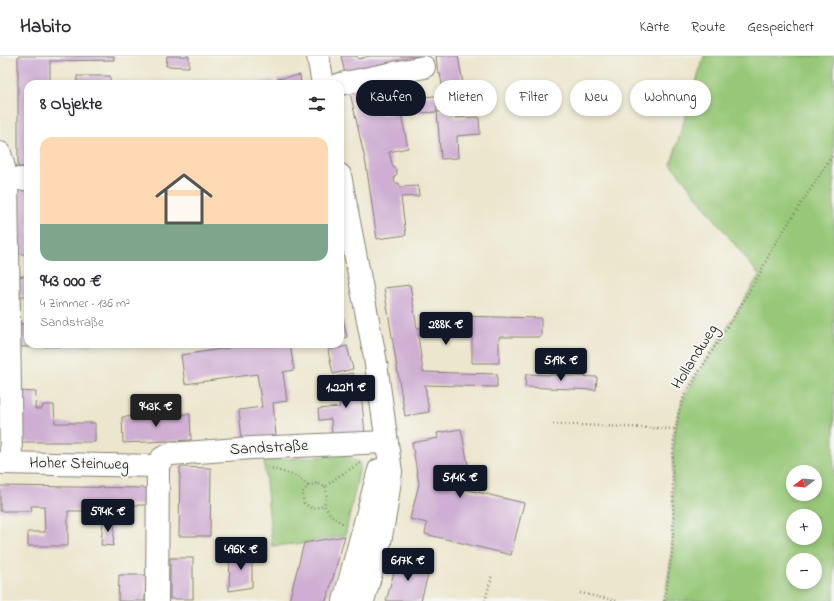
<!DOCTYPE html>
<html lang="de">
<head>
<meta charset="utf-8">
<style>
	:root { --surface:#fff; --page:#f2f2f3; --text:#2b2b33; --muted:#7c7c81; --line:#e1e1e2; --accent:#111827 }
	body { margin:0; font-family:"Indie Flower",sans-serif; background:var(--page); color:var(--text); height:100vh; display:flex; flex-direction:column; font-size:15px; white-space:nowrap }
	* { box-sizing:border-box; margin:0 }
	p { font-size:13px; color:var(--muted) }
	.icon { flex:none; width:22px; height:22px; fill:none; stroke:currentColor; stroke-width:2; stroke-linecap:round; stroke-linejoin:round }
	.map { position:relative; flex:1; overflow:hidden }
	.sheet { position:absolute; left:24px; top:24px; width:320px; height:268px; display:flex; flex-direction:column; background:var(--surface); border-radius:12px; box-shadow:0 2px 6px #0003 }
	.sheet>* { flex:none }
	.banner { position:absolute; left:356px; top:24px; width:380px; height:36px; display:flex; gap:8px }
	.needle { width:26px; rotate:254deg }
	.controls { position:absolute; left:786px; top:409px; display:grid; gap:8px }
	.controls a { display:grid; place-items:center; width:36px; height:36px; border-radius:50%; background:var(--surface); box-shadow:0 2px 6px #0003; font-size:20px }
	.price { position:absolute; translate:-50% -34px; padding:0 9px; border-radius:4px; background:var(--accent); color:#fff; font-size:13px; line-height:26px; filter:drop-shadow(0 1px 2px #0008) }
	.price::after { content:''; position:absolute; left:50%; top:24px; width:12px; height:9px; margin-left:-6px; background:inherit; clip-path:polygon(0 0,100% 0,50% 100%) }
	.price.on { background:#222; color:#fff }
	ul { padding:0; list-style:none }
	li { display:grid; align-content:center; gap:8px; height:212px; padding:0 16px }
	li+li { border-top:1px solid var(--line) }
	li span { display:grid; place-items:center; height:124px; border-radius:12px; color:#555 }
	li>.icon { margin-inline-start:auto }
	span .icon { width:72px; height:72px; fill:#fffc; stroke-width:1 }
	li b { font-size:17px }
	h2 { display:flex; justify-content:space-between; align-items:center; height:48px; padding:0 16px; font-size:17px }
	.tag { padding:0 14px; border-radius:18px; background:var(--surface); box-shadow:0 2px 6px #0003; font-size:14px; line-height:36px }
	.tag.on { background:var(--accent); color:#fff }
	header { display:flex; align-items:center; gap:24px; box-sizing:border-box; height:56px; padding:0 20px; background:var(--surface); border-bottom:1px solid var(--line) }
	header strong { font-size:19px }
	nav { display:flex; gap:22px; margin-inline-start:auto; font-size:14px }
	.map>svg:first-child { display:block }
</style>
</head>
<body>
<header>
<strong>Habito</strong>
<nav><a>Karte</a><a>Route</a><a>Gespeichert</a></nav>
</header>
<div class="map">
<svg width="834" height="545" viewBox="0 0 834 545">
	<rect width="100%" height="100%" fill="#f6f6f2"/>
	<filter id="ink" filterUnits="userSpaceOnUse"><feTurbulence type="fractalNoise" baseFrequency=".025" numOctaves="2"/><feDisplacementMap in="SourceGraphic" scale="8" xChannelSelector="R" yChannelSelector="G"/><feConvolveMatrix kernelMatrix="1 2 1 2 8 2 1 2 1" color-interpolation-filters="sRGB"/></filter>
	<filter id="wash" filterUnits="userSpaceOnUse"><feTurbulence type="fractalNoise" baseFrequency=".012" numOctaves="4" result="noise"/><feDisplacementMap in="SourceGraphic" scale="16" xChannelSelector="R" yChannelSelector="G"/><feGaussianBlur stdDeviation="0.9" result="paint"/><feColorMatrix in="noise" values="0 0 0 0 0 0 0 0 0 0 0 0 0 0 0 0 0 1.4 0 .05"/><feComposite in="paint" operator="in"/></filter>
	<g filter="url(#wash)">
		<rect width="100%" height="100%" fill="#ece6cc"/>
		<g fill="#97c777" stroke="#5a724a" fill-rule="evenodd">
			<path d="M704,0H834V545H664C668,523 672,501 673,478C675,430 666,385 685,338L738,254L759,219L671,108ZM793,416H815V438H793ZM793,460H815V482H793ZM793,504H815V526H793Z"/>
			<polygon points="348,399 360,407 360,411 345,480 304,487 272,490 264,404"/>
		</g>
		<g id="blocks">
			<g fill="#cfaed3">
				<polygon points="18,0 114,0 114,4 50,5 50,28 28,28 28,111 18,111"/>
				<polygon points="167,0 189,0 189,11 166,10"/>
				<polygon points="341,0 357,0 358,3 370,0 421,0 421,2 345,18"/>
				<polygon points="436,0 458,0 463,27 474,25 477,40 445,47 440,17 438,18"/>
				<polygon points="300,19 301,28 278,28 277,23"/>
				<rect x="77" y="20" width="33" height="8"/>
				<polygon points="273,24 273,28 255,28 255,27"/>
				<polygon points="374,27 377,40 381,39 383,47 382,47 382,50 379,50 381,59 391,58 390,43 436,40 437,56 401,58 408,92 389,96 393,111 396,113 397,118 394,121 395,127 399,127 400,131 418,130 419,140 401,141 406,179 377,183 366,108 349,32"/>
				<polygon points="455,54 455,62 479,61 480,78 457,80 458,102 441,103 437,56"/>
				<polygon points="20,133 28,133 28,198 15,198 14,139"/>
				<polygon points="28,220 28,240 16,240 16,221"/>
				<polygon points="410,229 417,272 431,270 429,258 453,260 541,262 541,281 499,281 499,307 472,307 472,278 442,277 418,279 423,316 497,318 497,331 425,329 429,356 405,360 384,232"/>
				<polygon points="340,250 347,281 340,283"/>
				<polygon points="19,268 28,268 28,288 90,288 90,290 19,291"/>
				<polygon points="229,288 290,288 294,314 283,316 287,345 273,347 276,380 242,383 239,354 262,351 257,318 185,328 181,299 229,292"/>
				<polygon points="347,290 353,313 333,318 328,294"/>
				<polygon points="353,317 362,347 365,378 332,381 331,363 319,364 318,353 340,351 334,321"/>
				<polygon points="526,318 597,321 596,334 525,331"/>
				<polygon points="19,335 36,336 35,353 42,353 43,349 54,349 55,367 95,367 95,386 20,386"/>
				<polygon points="190,358 191,384 123,387 122,361"/>
				<polygon points="461,373 470,418 446,423 447,429 524,447 511,499 425,478 427,467 410,463 419,428 412,387 438,382 437,377"/>
				<polygon points="180,411 211,412 210,480 179,480"/>
				<polygon points="0,430 147,432 147,449 99,449 102,455 68,455 68,490 28,490 28,476 45,476 44,450 31,450 32,455 0,455"/>
				<polygon points="103,464 115,465 113,490 101,489"/>
				<polygon points="345,480 326,545 289,545 304,487"/>
				<polygon points="230,497 252,497 252,531 229,535"/>
				<rect x="170" y="502" width="23" height="41"/>
				<polygon points="398,502 430,511 421,545 386,545"/>
				<polygon points="119,519 146,519 145,545 118,545"/>
			</g>
		</g>
	</g>
	<g filter="url(#ink)">
		<use href="#blocks" fill-opacity="0" stroke="#848174" stroke-width="1"/>
		<g fill="none" stroke-linecap="round" stroke-linejoin="round">
			<g stroke="#848174" stroke-width="24">
				<g id="minor">
					<polyline points="318,0 323,28"/>
					<polyline points="340,28 424,11"/>
					<polyline points="0,97 7,123 11,407"/>
					<polyline points="340,119 375,301 391,416 386,453 380,486 363,545"/>
					<polyline points="7,123 28,123"/>
					<polyline points="0,407 158,410"/>
					<polyline points="157,545 158,410 162,402 171,398 252,392 386,386"/>
					<polyline points="344,545 379,414"/>
				</g>
			</g>
			<g stroke="#848174" stroke-width="2.5" stroke-dasharray="1 3" stroke-linecap="butt">
				<polyline points="553,368 675,373"/>
				<polyline points="268,411 298,421 308,430 302,437 304,447 313,453 324,449"/>
				<polyline points="308,430 317,427 325,431 339,420 362,406"/>
				<path d="M325,431L327,440L324,449C328,457 336,465 345,468"/>
				<polyline points="580,537 617,545"/>
				<polyline points="485,545 492,519"/>
				<path d="M664,545C668,523 672,501 673,478C675,430 666,385 685,338L738,254L759,219L773,191L834,97"/>
			</g>
			<use href="#minor" stroke="#fff" stroke-width="22"/>
		</g>
	</g>
	<g text-anchor="middle" dominant-baseline="central" stroke-width="4" stroke-linejoin="round" paint-order="stroke">
		<g font-size="16" fill="#1c1c1c" stroke="#f6f6f2">
			<text transform="translate(695 301) rotate(-58)">Hollandweg</text>
			<text transform="translate(269 392) rotate(-3)">Sandstraße</text>
			<text transform="translate(79 408) rotate(1)">Hoher Steinweg</text>
		</g>
	</g>
</svg>
<div class="controls">
<a><svg class="needle" viewBox="-14 -14 28 28"><path d="M0-13l5 13h-10z" fill="#e53935"/><path d="M0 13l5-13h-10z" fill="#7c7c81"/></svg></a>
<a>+</a>
<a>−</a>
</div>
<b class="price" style="left:446px;top:290px">288K €</b>
<b class="price" style="left:561px;top:326px">519K €</b>
<b class="price" style="left:346px;top:353px">1.22M €</b>
<b class="price on" style="left:156px;top:372px">943K €</b>
<b class="price" style="left:460px;top:443px">514K €</b>
<b class="price" style="left:108px;top:477px">594K €</b>
<b class="price" style="left:241px;top:515px">496K €</b>
<b class="price" style="left:408px;top:526px">617K €</b>
<div class="banner">
<a class="tag on">Kaufen</a>
<a class="tag">Mieten</a>
<a class="tag">Filter</a>
<a class="tag">Neu</a>
<a class="tag">Wohnung</a>
</div>
<section class="sheet">
<h2>8 Objekte<svg class="icon" aria-label="filters" viewBox="0 0 24 24"><path d="M4 7h16M4 17h16"/><circle cx="9" cy="7" r="2"/><circle cx="15" cy="17" r="2"/></svg></h2>
<ul>
<li><span style="background:linear-gradient(#ffd9b3 70%,#7fa58c 0)"><svg class="icon" aria-label="home" viewBox="0 0 24 24"><path d="M3 11l9-7 9 7M6 9v11h12V9"/></svg></span><div><b>943 000 €</b><p>4 Zimmer · 136 m²</p><p>Sandstraße</p></div></li>
</ul>
</section>
</div>
</body>
</html>
